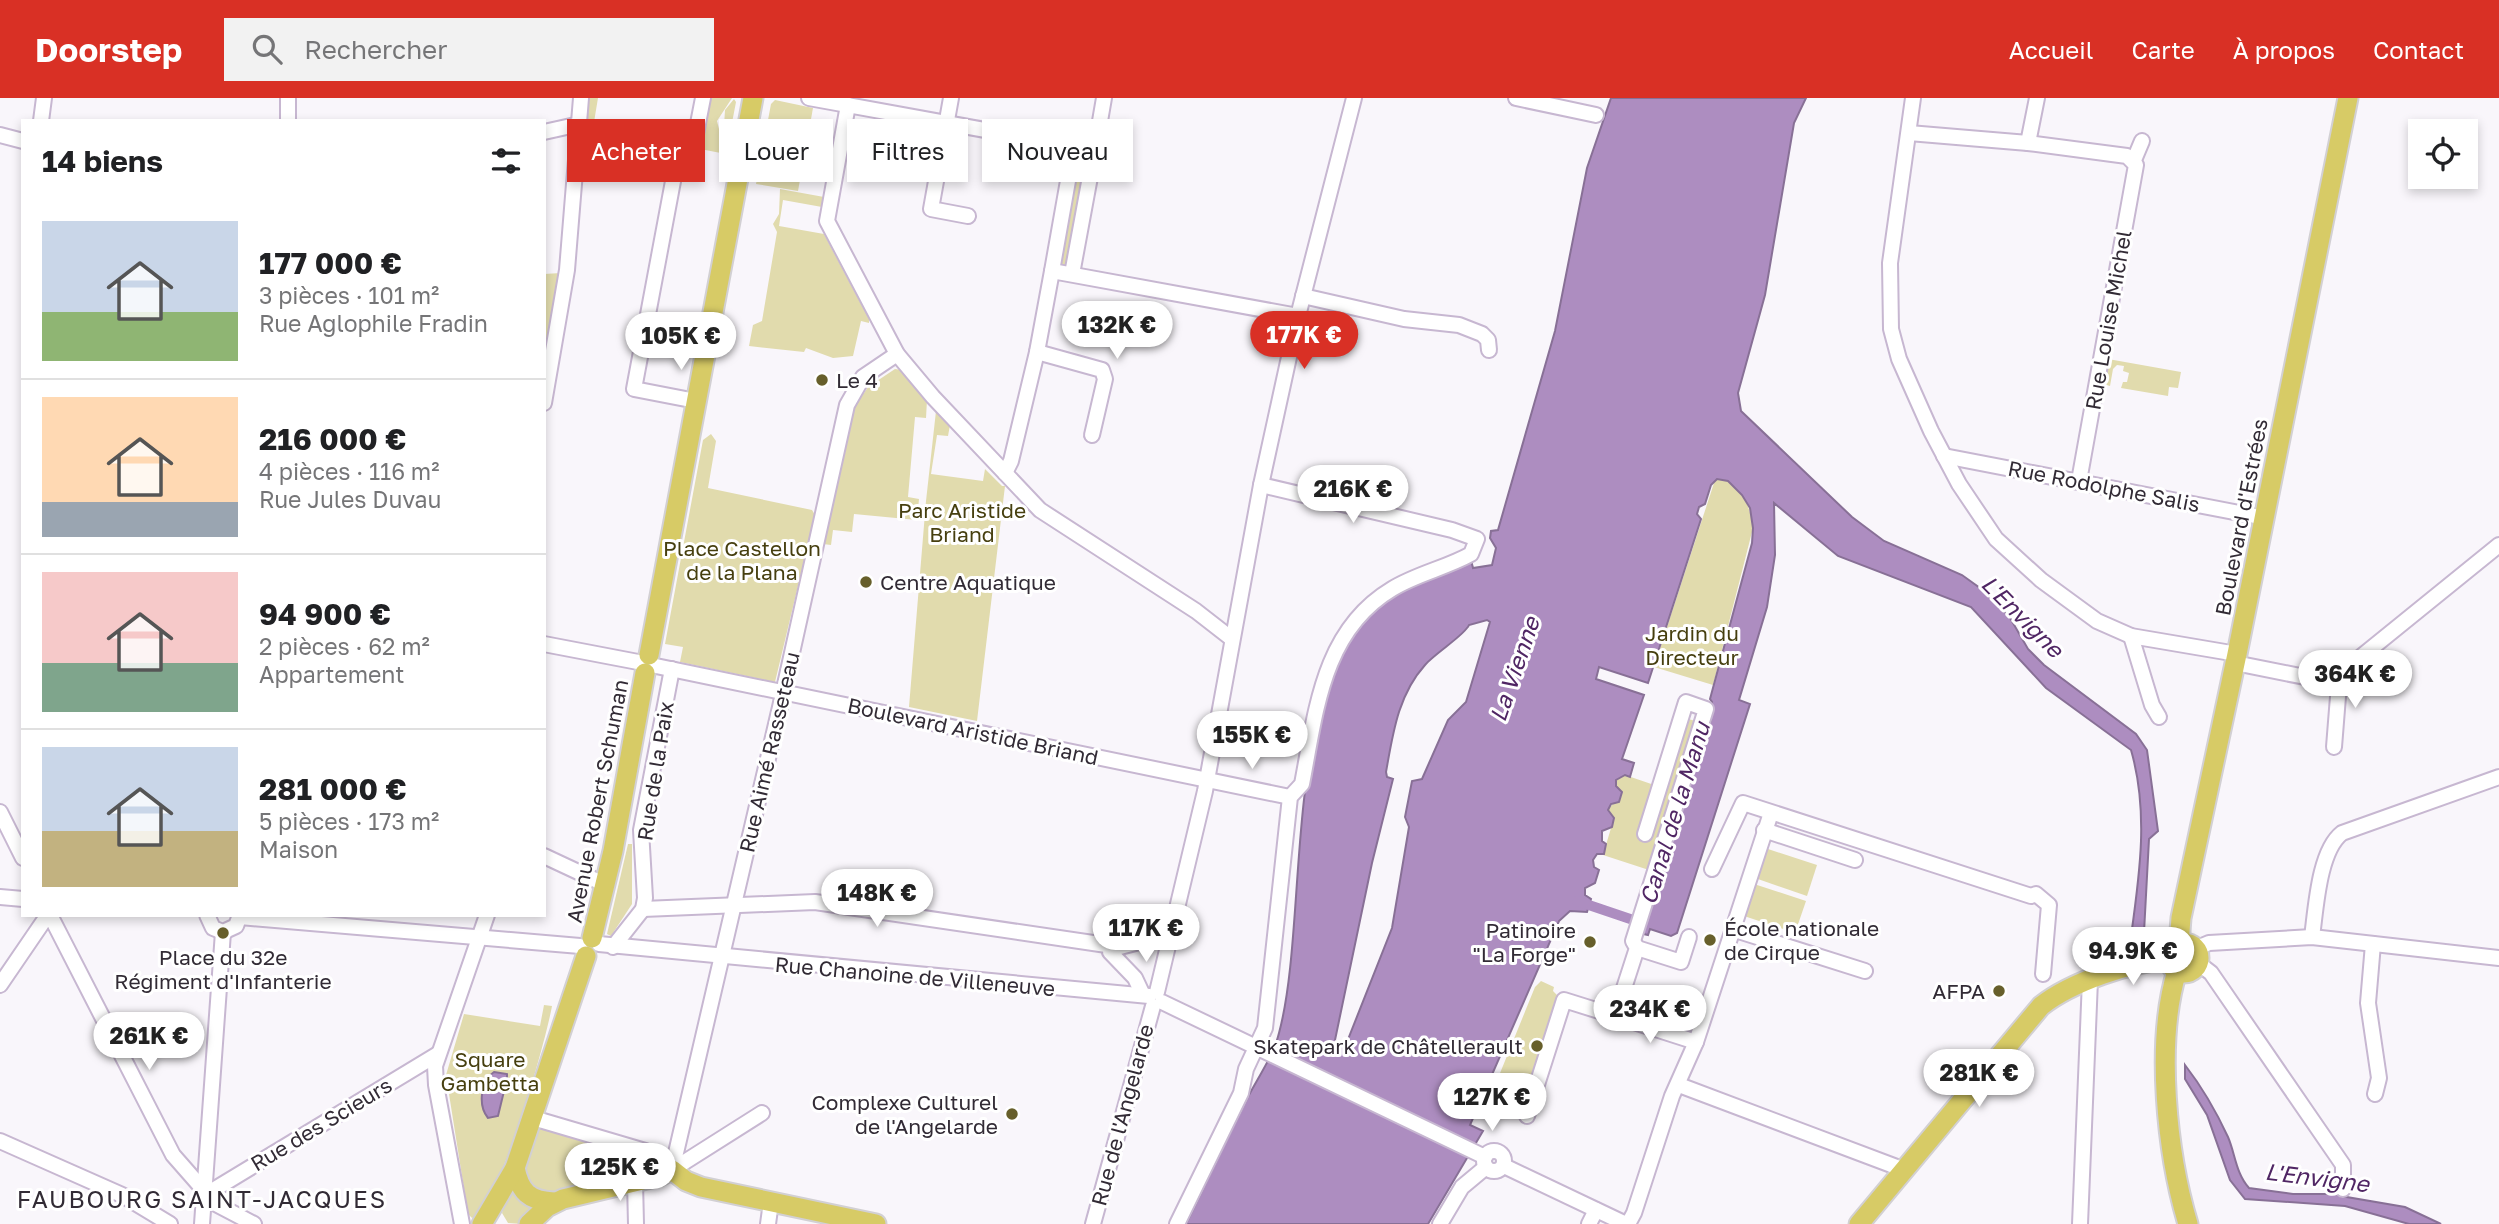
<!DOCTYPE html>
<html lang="fr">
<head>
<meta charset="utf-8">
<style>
	:root { --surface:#fff; --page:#f2f2f2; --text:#202124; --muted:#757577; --line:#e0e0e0; --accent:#d93025 }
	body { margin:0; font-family:"Golos Text",sans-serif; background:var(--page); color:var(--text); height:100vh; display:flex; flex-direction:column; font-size:26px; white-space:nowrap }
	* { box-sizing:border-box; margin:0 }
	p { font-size:23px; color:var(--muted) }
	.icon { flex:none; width:38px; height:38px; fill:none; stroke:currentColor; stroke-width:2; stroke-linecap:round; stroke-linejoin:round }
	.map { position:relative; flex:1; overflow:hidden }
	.sheet { position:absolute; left:21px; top:21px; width:525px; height:798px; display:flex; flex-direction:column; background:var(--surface); border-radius:0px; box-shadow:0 4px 10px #0003 }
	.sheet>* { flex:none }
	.banner { position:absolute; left:567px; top:21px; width:665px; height:63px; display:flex; gap:14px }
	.tools { position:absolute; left:2408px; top:21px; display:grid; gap:14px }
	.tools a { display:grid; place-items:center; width:70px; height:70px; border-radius:0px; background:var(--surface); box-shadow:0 4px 10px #0003; font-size:35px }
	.price { position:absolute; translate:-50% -60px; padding:0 16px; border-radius:24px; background:#fff; color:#222; font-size:23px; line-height:46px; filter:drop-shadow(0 2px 4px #0008) }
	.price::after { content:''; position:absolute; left:50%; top:42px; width:21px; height:16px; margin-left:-10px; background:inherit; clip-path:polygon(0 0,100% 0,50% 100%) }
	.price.on { background:var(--accent); color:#fff }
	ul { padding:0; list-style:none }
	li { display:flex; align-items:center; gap:21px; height:175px; padding:0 21px }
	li+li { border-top:2px solid var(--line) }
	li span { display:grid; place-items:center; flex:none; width:196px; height:140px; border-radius:0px; color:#555 }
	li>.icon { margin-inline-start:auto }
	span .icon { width:84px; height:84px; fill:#fffc; stroke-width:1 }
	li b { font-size:30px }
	h2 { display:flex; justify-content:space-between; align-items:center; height:84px; padding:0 21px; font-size:30px }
	.pill { padding:0 24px; border-radius:0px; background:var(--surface); box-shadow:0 4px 10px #0003; font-size:24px; line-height:63px }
	.pill.on { background:var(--accent); color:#fff }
	header { display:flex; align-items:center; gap:42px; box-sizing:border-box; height:98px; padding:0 35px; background:var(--accent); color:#fff }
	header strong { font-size:33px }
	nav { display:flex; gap:38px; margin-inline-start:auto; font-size:24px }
	.search { width:490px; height:63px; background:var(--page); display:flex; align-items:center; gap:18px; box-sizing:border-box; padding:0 24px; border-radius:0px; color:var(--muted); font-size:26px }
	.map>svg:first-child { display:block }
</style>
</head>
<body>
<header>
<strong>Doorstep</strong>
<div class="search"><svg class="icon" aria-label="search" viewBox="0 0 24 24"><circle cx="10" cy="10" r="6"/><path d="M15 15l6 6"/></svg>Rechercher</div>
<nav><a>Accueil</a><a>Carte</a><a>À propos</a><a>Contact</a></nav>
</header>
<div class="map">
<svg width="2499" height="1126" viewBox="0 0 2499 1126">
	<rect width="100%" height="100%" fill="#f9f6fb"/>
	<g fill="#e1dbad">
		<polygon points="588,0 598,0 594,24 673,39 675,32 692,35 675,50 587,34"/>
		<polygon points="709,0 732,0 717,23 719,31 724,28 725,12 734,1 736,4 726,56 700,51"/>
		<polygon points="775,2 813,10 798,93 756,86 771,6"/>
		<polygon points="1077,56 1088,56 1069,170 1059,169"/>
		<polygon points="780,91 824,99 822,109 783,102 779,128 824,136 869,221 869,225 861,223 853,258 833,260 806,250 804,254 749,248 753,227 762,223 777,134 773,126 779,116"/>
		<polygon points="561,175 544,277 544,176"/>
		<polygon points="2108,261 2181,274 2178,290 2169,289 2168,298 2121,290 2123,284 2127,284 2129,275 2123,273 2124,268 2117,267 2113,271 2110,288 2103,286"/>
		<polygon points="895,271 902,272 927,302 926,320 915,319 908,399 919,401 917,422 854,416 852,434 833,432 831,447 823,446 854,310 868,289"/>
		<polygon points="936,313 950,327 948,338 937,337 931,376 983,383 985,371 1002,388 1005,388 977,623 909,609 926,403"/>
		<polygon points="711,336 716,343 708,390 812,412 815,417 775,584 680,564 683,549 665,546 703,342"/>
		<path d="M1715,382C1740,377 1751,411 1753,430L1713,587L1654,569Z"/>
		<polygon points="1685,620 1699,624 1652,773 1603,757 1614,720 1608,712 1622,694 1616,688 1616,682 1625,677 1663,690"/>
		<polygon points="628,746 632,746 632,806 611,838 607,836"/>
		<polygon points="1765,750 1817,767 1807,798 1755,780"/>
		<polygon points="1754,786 1806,803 1795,835 1744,818"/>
		<polygon points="1541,883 1554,889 1553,893 1560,900 1526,1005 1512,1001 1513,997 1494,990 1535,889"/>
		<path d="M544,907L552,908C546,942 500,1108 472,1120L468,1116L446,977L464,916L540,928Z"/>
		<polygon points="536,1029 648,1061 646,1073 536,1097 520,1074"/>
		<polygon points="513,1080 536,1105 522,1126 508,1125 502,1115"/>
	</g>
	<g fill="#ad8dc0" stroke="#887096" stroke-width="2" fill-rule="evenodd">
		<path d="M1611,0H1806L1794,25L1765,197L1738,295L1741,313L1852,419L1884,443L1962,477L1980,490L2009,518L2028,551L2044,567L2136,636L2147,652L2158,733L2149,741L2143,853L2128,860C2137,792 2151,721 2131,652L2046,590L1971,509L1838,458L1774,405L1775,457L1767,509L1739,602L1750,606L1677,835L1671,838L1650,831L1648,837L1639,835L1711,622L1708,620L1712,604L1710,601L1752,445L1753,430L1750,410L1742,397L1728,383L1717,381L1711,387L1705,406L1699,409L1697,416L1701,421L1648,585L1599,569L1596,581L1644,597L1622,661L1634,665L1630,679L1625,677L1616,682V688L1622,694L1619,704L1611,706L1608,712L1614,720L1612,729L1602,733V743L1606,746L1604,756H1597L1593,762L1594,769L1599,772L1595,785L1585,790V797L1591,801L1587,814L1570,813L1559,823L1470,1027L1483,1033L1428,1126H1186C1207,1083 1227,1040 1249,997C1259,978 1274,956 1279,935C1311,816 1277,569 1392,495C1415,481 1446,472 1471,462L1473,470L1492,467L1496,450L1490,440L1491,433L1498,432L1555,233L1587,70ZM1487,522L1490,524L1466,604L1448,622L1422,681L1412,683L1405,719L1409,729L1392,830L1345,949L1335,942L1372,765L1393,681L1387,679L1386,674C1393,635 1398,597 1425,567C1435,555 1465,537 1469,527Z"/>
		<path d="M2185,967C2202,989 2216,1013 2228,1039C2235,1055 2236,1076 2249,1090L2293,1096H2340L2341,1098L2405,1109L2441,1126H2409L2345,1108L2245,1101L2230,1082L2207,1017L2185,981Z"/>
		<path d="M494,974L507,976V985L512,987L505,989L498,1018L488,1020C478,1008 480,983 494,974Z"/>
	</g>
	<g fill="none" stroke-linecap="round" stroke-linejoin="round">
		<polyline stroke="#ad8dc0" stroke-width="10" points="1577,803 1645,826"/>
		<g stroke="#c7b7d1" stroke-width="18">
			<g id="minor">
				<polyline points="288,0 288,23"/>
				<polyline points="809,0 1095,52 1104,0"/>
				<polyline points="951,0 931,111 968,118"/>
				<polyline points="1516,0 1596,17"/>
				<polyline points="1913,0 1890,165 1891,231 1899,261 1931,333 1959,386 1996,441 2041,482 2097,523 2131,538 2237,556"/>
				<polyline points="848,7 827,123 897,256 933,299 1040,412 1196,513 1232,541"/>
				<polyline points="41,23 44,0"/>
				<polyline points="544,34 580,26"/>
				<polyline points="1909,35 2028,45 2037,0"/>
				<polyline points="0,37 23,43"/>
				<polyline points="2028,45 2127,58 2136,67 2079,383"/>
				<polyline points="2134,62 2142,43"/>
				<polyline points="1052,173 1074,49"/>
				<polyline points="1072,176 1095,52"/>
				<polyline points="1303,198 1404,221 1459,227 1482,236 1488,242 1489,252"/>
				<polyline points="1037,254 1102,272 1105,281 1092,337"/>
				<polyline points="696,303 634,291 680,46 694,46 703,0"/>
				<polyline points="544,305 567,172 581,0"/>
				<polyline points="1944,358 2265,420"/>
				<polyline points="1005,375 1011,363 1037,254 1052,173 1298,218"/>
				<polyline points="2131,538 2152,607 2159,619"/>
				<polyline points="544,546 638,564"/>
				<polyline points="2235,565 2315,581 2336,579 2499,447"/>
				<polyline points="656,568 1290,699"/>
				<polyline points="2334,649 2339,586 2336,579"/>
				<polyline points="0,714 23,760"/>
				<polyline points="1764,732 1855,762"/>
				<polyline points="544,758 606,787"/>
				<polyline points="1712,771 1743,705 2031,798 2036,796 2049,807 2043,876"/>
				<polyline points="0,799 23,801"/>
				<polyline points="643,811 815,804 1120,849 1151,841 1170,843"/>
				<polyline points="50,817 173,1057 216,1106 254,1126"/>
				<polyline points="207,817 213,830 223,834 236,828 240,817"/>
				<polyline points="240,819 580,848"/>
				<polyline points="1732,831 1865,873"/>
				<path d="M2312,839C2316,809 2319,753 2342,735L2499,679"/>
				<polyline points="599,846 1149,898"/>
				<polyline points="2373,846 2368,905 2379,980 2375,996"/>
				<polyline points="1111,848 1110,854 1135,880 1142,895"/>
				<polyline points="613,849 643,811 645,800 641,732 672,571"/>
				<polyline points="1637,850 1681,864 1689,839"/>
				<polyline points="2195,851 2209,845 2312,839 2499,860"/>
				<polyline points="2198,865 2211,875 2343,1067 2343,1091"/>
				<polyline points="0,887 43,824 51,819"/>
				<polyline points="1157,894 1205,693 1261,387 1298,218 1354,0"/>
				<polyline points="1162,904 1485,1059"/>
				<polyline points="1615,918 1696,944"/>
				<polyline points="1679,987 1902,1071"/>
				<polyline points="1527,1018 1564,902 1615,918 1637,850 1633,843 1706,611 1686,604 1645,736"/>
				<polyline points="533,1020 645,1053 672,1072"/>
				<polyline points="0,1043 122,1097 170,1126"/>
				<circle cx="1494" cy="1063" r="10"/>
				<polyline points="1504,1068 1626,1126"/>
				<polyline points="672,1072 780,609 847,307 863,279 897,256"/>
				<polyline points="672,1072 762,1015"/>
				<polyline points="635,1084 636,1126"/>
				<polyline points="205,1097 438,956"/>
				<polyline points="202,1126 223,834"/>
				<polyline points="462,1126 436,987 435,968 487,817"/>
				<polyline points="768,1126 771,1104"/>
				<polyline points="1093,1126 1153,908"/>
				<path d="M1177,1126L1241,995L1246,971L1265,930L1290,699L1302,686C1316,614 1322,533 1392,491C1416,476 1446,470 1471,456L1477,441L1452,432L1261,387"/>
				<polyline points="1440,1126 1462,1089 1486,1069"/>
				<polyline points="1589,1126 1596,1112"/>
				<polyline points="1628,1126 1634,1115 1672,998 1696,944 1770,718"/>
				<polyline points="2080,1126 2090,882"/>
			</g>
		</g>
		<g stroke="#d2d0d3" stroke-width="23">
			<g id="major">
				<polyline points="649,557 753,0"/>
				<polyline points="592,840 613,753 645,575"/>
				<circle cx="2184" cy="860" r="15"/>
				<polyline points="2179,846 2181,820 2237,556 2348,0"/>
				<path d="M2177,873C2155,944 2167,1056 2188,1126"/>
				<path d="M515,1070C520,1094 529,1103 554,1104"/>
				<polyline points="482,1126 515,1070 586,858"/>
				<polyline points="529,1126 547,1109 563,1101 659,1078 672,1072 686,1083 701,1089 876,1126"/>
				<path d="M1859,1126L2041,908C2071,884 2131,864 2169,861"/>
			</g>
		</g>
		<use href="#minor" stroke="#fff" stroke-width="14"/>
		<use href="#major" stroke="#d7cb66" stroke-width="19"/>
	</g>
	<g fill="#675f2b" stroke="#fff" stroke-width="2.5">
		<circle cx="822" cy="282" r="7"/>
		<circle cx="866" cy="484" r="7"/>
		<circle cx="223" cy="835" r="7"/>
		<circle cx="1710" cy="842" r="7"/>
		<circle cx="1590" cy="844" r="7"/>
		<circle cx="1999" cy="893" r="7"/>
		<circle cx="1537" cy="948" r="7"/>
		<circle cx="1012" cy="1016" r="7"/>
	</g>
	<g text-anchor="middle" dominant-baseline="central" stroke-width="6" stroke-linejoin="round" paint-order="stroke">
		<g font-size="21" fill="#322b35" stroke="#fff">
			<text transform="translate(2108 222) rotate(-80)">Rue Louise Michel</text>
			<text transform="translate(2104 388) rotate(11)">Rue Rodolphe Salis</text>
			<text transform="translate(2241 419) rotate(-79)">Boulevard d'Estrées</text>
			<text transform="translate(973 633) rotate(12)">Boulevard Aristide Briand</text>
			<text transform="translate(769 654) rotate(-77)">Rue Aimé Rasseteau</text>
			<text transform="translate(655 673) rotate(-81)">Rue de la Paix</text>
			<text transform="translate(597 703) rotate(-79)">Avenue Robert Schuman</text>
			<text transform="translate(915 878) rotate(5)">Rue Chanoine de Villeneuve</text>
			<text transform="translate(1122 1017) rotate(-75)">Rue de l'Angelarde</text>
			<text transform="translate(321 1026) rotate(-31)">Rue des Scieurs</text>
		</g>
		<g font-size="21" fill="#322b35" stroke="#fff" text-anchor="end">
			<text x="836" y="282" text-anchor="start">Le 4</text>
			<text x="880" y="484" text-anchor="start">Centre Aquatique</text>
			<text x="1724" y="830" text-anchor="start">École nationale<tspan x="1724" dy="24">de Cirque</tspan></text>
			<text x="1576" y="832">Patinoire<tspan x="1576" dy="24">"La Forge"</tspan></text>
			<text x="223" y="859" text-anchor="middle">Place du 32e<tspan x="223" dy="24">Régiment d'Infanterie</tspan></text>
			<text x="1985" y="893">AFPA</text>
			<text x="1523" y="948">Skatepark de Châtellerault</text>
			<text x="998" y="1004">Complexe Culturel<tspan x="998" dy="24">de l'Angelarde</tspan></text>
		</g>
		<g font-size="21" fill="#463f0f" stroke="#fff">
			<text x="962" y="412">Parc Aristide<tspan x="962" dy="24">Briand</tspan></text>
			<text x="742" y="450">Place Castellon<tspan x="742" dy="24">de la Plana</tspan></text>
			<text x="1692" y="535">Jardin du<tspan x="1692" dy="24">Directeur</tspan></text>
			<text x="490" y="961">Square<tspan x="490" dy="24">Gambetta</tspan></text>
		</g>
		<g font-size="23" font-style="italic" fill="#502664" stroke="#fff">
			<text transform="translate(2023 518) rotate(45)">L'Envigne</text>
			<text transform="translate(1514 571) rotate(-71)">La Vienne</text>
			<text transform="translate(1674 715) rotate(-73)">Canal de la Manu</text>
			<text transform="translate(2317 1079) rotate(7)">L'Envigne</text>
		</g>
		<g font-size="24" letter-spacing="2" fill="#322b35" stroke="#fff">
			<text x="202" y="1100">FAUBOURG SAINT-JACQUES</text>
		</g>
	</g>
</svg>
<div class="tools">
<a><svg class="icon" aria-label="locate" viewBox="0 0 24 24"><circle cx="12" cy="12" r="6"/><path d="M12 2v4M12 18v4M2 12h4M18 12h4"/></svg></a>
</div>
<b class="price" style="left:1117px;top:263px">132K €</b>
<b class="price on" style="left:1304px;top:273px">177K €</b>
<b class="price" style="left:681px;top:274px">105K €</b>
<b class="price" style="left:1353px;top:427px">216K €</b>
<b class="price" style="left:2355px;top:612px">364K €</b>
<b class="price" style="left:1252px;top:673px">155K €</b>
<b class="price" style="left:877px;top:831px">148K €</b>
<b class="price" style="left:1146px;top:866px">117K €</b>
<b class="price" style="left:2133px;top:889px">94.9K €</b>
<b class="price" style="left:1650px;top:947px">234K €</b>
<b class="price" style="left:149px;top:974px">261K €</b>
<b class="price" style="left:1979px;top:1011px">281K €</b>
<b class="price" style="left:1492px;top:1035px">127K €</b>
<b class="price" style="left:620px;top:1105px">125K €</b>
<div class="banner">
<a class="pill on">Acheter</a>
<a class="pill">Louer</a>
<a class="pill">Filtres</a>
<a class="pill">Nouveau</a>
</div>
<section class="sheet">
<h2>14 biens<svg class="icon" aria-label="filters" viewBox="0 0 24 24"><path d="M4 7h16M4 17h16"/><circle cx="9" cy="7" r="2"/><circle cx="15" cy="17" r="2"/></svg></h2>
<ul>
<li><span style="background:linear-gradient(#c9d6e8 65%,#8fb573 0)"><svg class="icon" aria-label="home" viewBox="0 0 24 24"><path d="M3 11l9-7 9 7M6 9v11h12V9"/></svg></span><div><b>177 000 €</b><p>3 pièces · 101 m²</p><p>Rue Aglophile Fradin</p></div></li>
<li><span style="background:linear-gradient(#ffd9b3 75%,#9aa5b1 0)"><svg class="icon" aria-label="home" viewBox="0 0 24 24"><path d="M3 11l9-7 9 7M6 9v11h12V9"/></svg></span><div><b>216 000 €</b><p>4 pièces · 116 m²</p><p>Rue Jules Duvau</p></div></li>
<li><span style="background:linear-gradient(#f6c9c9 65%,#7fa58c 0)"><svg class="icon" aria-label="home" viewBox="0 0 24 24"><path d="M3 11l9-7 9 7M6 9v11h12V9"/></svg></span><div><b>94 900 €</b><p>2 pièces · 62 m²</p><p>Appartement</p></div></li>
<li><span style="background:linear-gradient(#c9d6e8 60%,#c2b280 0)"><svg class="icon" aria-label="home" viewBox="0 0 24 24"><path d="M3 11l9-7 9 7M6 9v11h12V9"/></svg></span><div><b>281 000 €</b><p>5 pièces · 173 m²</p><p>Maison</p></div></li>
</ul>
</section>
</div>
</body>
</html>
